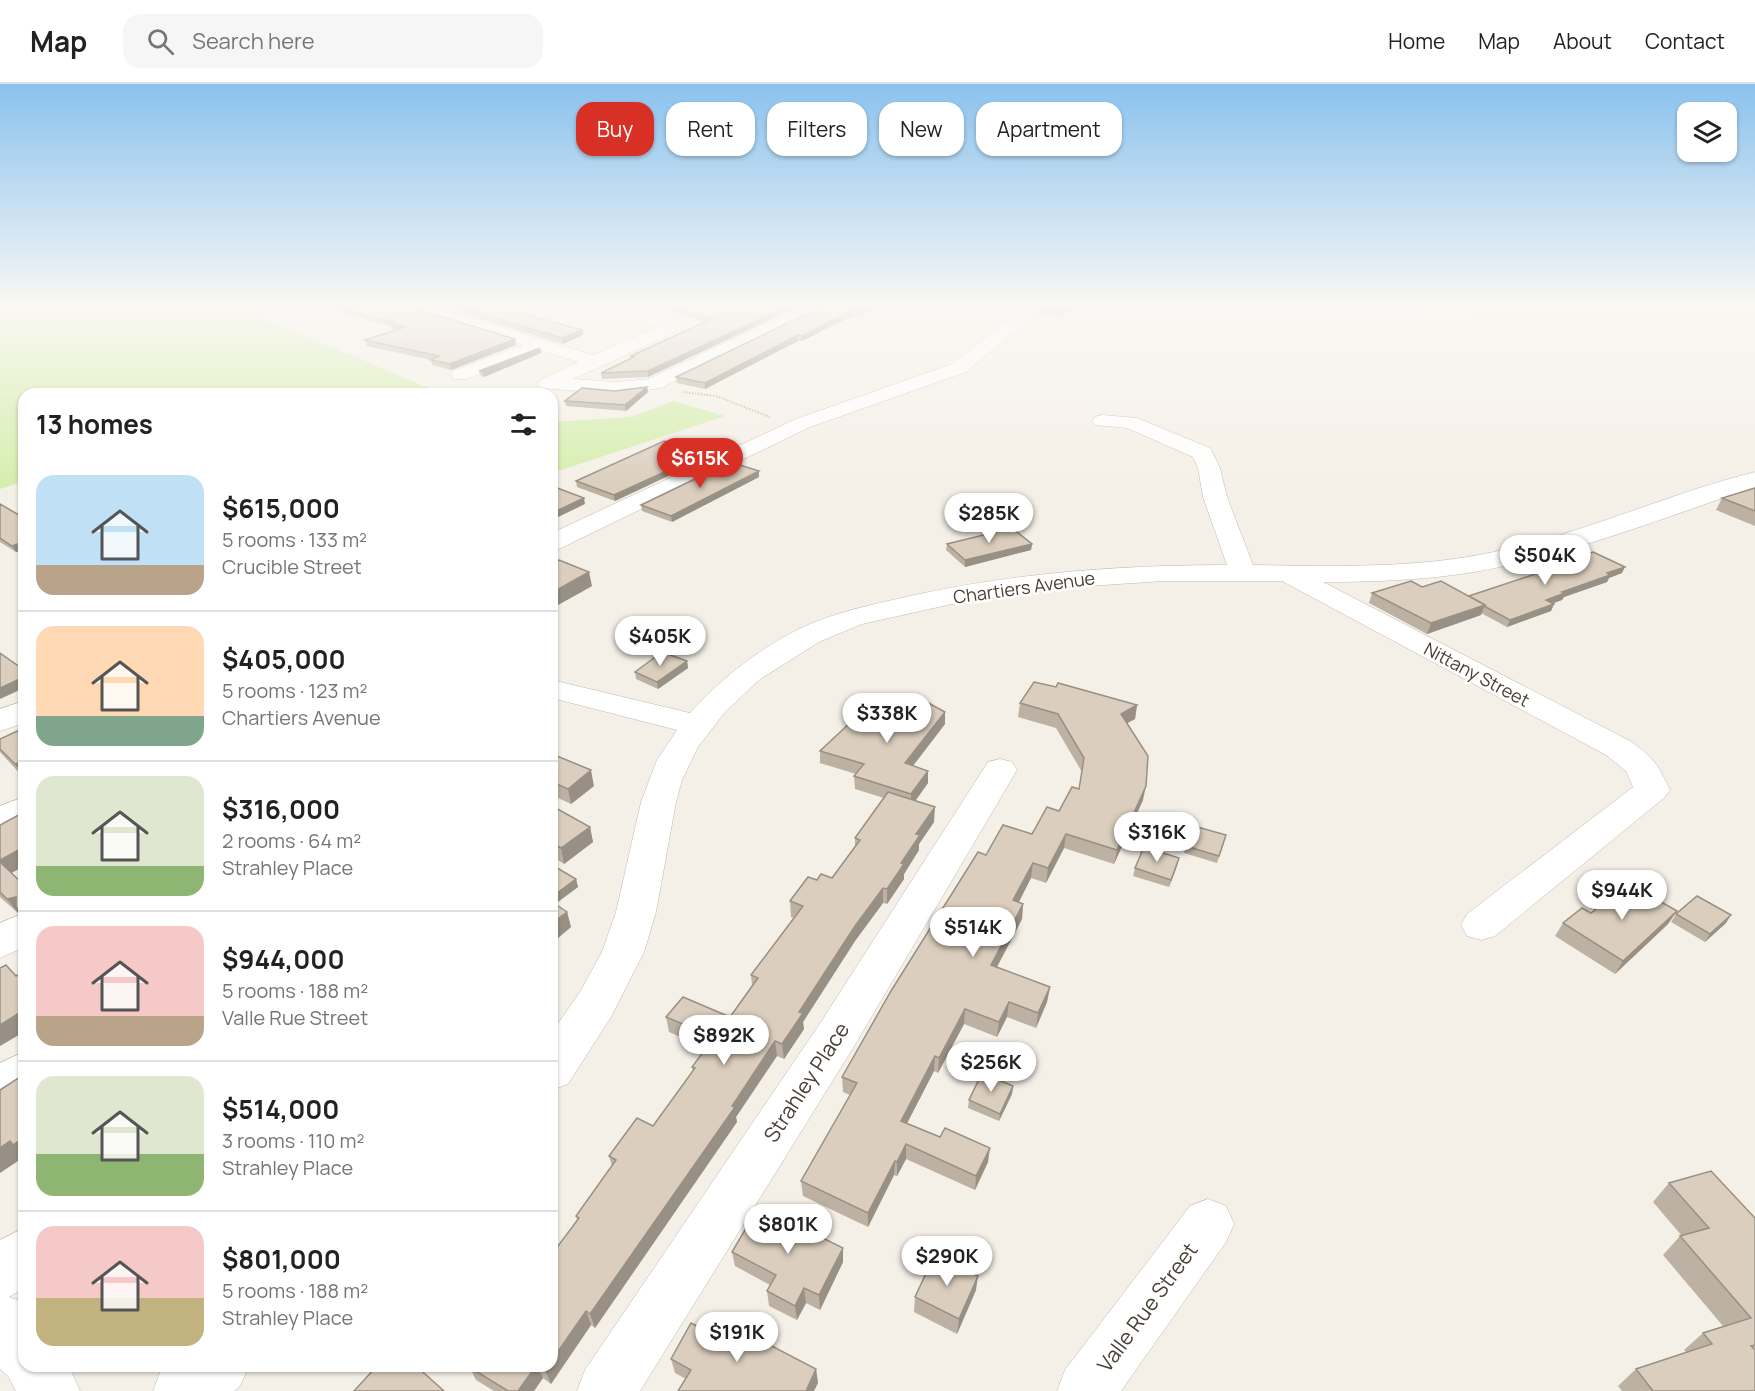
<!DOCTYPE html>
<html lang="en">
<head>
<meta charset="utf-8">
<style>
	:root { --surface:#fff; --page:#f6f6f6; --text:#222; --muted:#767676; --line:#e0e0e0; --accent:#d93025 }
	body { margin:0; font-family:Manrope,sans-serif; background:var(--page); color:var(--text); height:100vh; display:flex; flex-direction:column; font-size:22px; white-space:nowrap }
	* { box-sizing:border-box; margin:0 }
	p { font-size:20px; color:var(--muted) }
	.icon { flex:none; width:33px; height:33px; fill:none; stroke:currentColor; stroke-width:2; stroke-linecap:round; stroke-linejoin:round }
	.map { position:relative; flex:1; overflow:hidden }
	.details { position:absolute; left:18px; top:304px; width:540px; height:984px; display:flex; flex-direction:column; background:var(--surface); border-radius:18px; box-shadow:0 2px 4px #0004 }
	.details>* { flex:none }
	.top-card { position:absolute; left:576px; top:18px; width:570px; height:54px; display:flex; gap:12px }
	.buttons { position:absolute; left:1677px; top:18px; display:grid; gap:12px }
	.buttons a { display:grid; place-items:center; width:60px; height:60px; border-radius:12px; background:var(--surface); box-shadow:0 2px 4px #0004; font-size:30px }
	.price { position:absolute; translate:-50% -51px; padding:0 14px; border-radius:21px; background:#fff; color:#222; font-size:20px; line-height:39px; filter:drop-shadow(0 2px 3px #0008) }
	.price::after { content:''; position:absolute; left:50%; top:36px; width:18px; height:14px; margin-left:-9px; background:inherit; clip-path:polygon(0 0,100% 0,50% 100%) }
	.price.on { background:var(--accent); color:#fff }
	ul { padding:0; list-style:none }
	li { display:flex; align-items:center; gap:18px; height:150px; padding:0 18px }
	li+li { border-top:2px solid var(--line) }
	li span { display:grid; place-items:center; flex:none; width:168px; height:120px; border-radius:18px; color:#555 }
	li>.icon { margin-inline-start:auto }
	span .icon { width:72px; height:72px; fill:#fffc; stroke-width:1 }
	li b { font-size:26px }
	h2 { display:flex; justify-content:space-between; align-items:center; height:72px; padding:0 18px; font-size:26px }
	.pill { padding:0 21px; border-radius:18px; background:var(--surface); box-shadow:0 2px 4px #0004; font-size:21px; line-height:54px }
	.pill.on { background:var(--accent); color:#fff }
	header { display:flex; align-items:center; gap:36px; box-sizing:border-box; height:84px; padding:0 30px; background:var(--surface); border-bottom:2px solid var(--line) }
	header strong { font-size:28px }
	nav { display:flex; gap:33px; margin-inline-start:auto; font-size:21px }
	.search { width:420px; height:54px; background:var(--page); display:flex; align-items:center; gap:15px; box-sizing:border-box; padding:0 21px; border-radius:18px; color:var(--muted); font-size:22px }
	.map>svg:first-child { display:block }
</style>
</head>
<body>
<header>
<strong>Map</strong>
<div class="search"><svg class="icon" aria-label="search" viewBox="0 0 24 24"><circle cx="10" cy="10" r="6"/><path d="M15 15l6 6"/></svg>Search here</div>
<nav><a>Home</a><a>Map</a><a>About</a><a>Contact</a></nav>
</header>
<div class="map">
<svg width="1755" height="1307" viewBox="0 0 1755 1307">
	<rect width="100%" height="100%" fill="#f5f0e7"/>
	<polygon fill="#f0e5d0" points="1285,221 1755,221 1755,243 1297,224"/>
	<g fill="#d4eeac">
		<polygon points="25,221 232,221 443,310 24,310 24,397 0,405 0,227"/>
		<polygon points="673,317 725,332 552,389 552,338 631,333"/>
	</g>
	<g fill="none" stroke-linecap="round" stroke-linejoin="round">
		<g stroke="#c2b8a9" stroke-width="1">
			<g id="minor">
				<polygon points="404,221 428,221 593,271 660,242 601,224 599,221 624,221 679,236 681,240 670,251 573,295 616,298 649,295 806,221 826,221 824,224 661,304 616,310 541,304 538,300 541,296 578,278 540,266 467,295 453,295 451,291 453,287 523,261 406,224"/>
				<polygon points="1027,221 1045,221 966,288 810,343 561,464 552,467 552,449 796,335 952,280"/>
				<path d="M1102,331L1137,334L1210,364L1220,384L1227,413L1253,481C1333,482 1415,485 1494,468C1583,450 1667,410 1755,388V403C1663,434 1570,471 1474,488C1425,496 1374,498 1323,498L1630,657C1654,674 1657,679 1670,706L1664,714L1495,852L1481,856L1467,852L1461,841L1467,830L1633,703L1626,687L1606,671L1282,497H1164L1058,504L952,520L862,540L819,558L759,596L725,628L698,663L682,696L676,718L656,828L644,868L611,933L568,1000L552,1006V948L580,908L602,868L616,828L641,718L657,676L677,646L552,614V596L690,629C721,595 756,567 797,546C833,528 872,521 910,512C1015,489 1120,481 1227,481L1203,413L1198,384L1193,373L1127,344L1095,341L1092,337L1095,333Z"/>
				<polygon points="24,617 24,639 0,647 0,625"/>
				<polygon points="1000,675 1012,678 1017,686 853,964 640,1307 577,1307 585,1286 821,938 988,678"/>
				<polygon points="24,713 24,740 0,749 0,722"/>
				<polygon points="24,829 24,863 0,874 0,839"/>
				<polygon points="24,968 24,1013 0,1024 0,979"/>
				<polygon points="1208,1115 1226,1122 1234,1140 1226,1158 1121,1307 1057,1307 1065,1286 1190,1122"/>
				<polygon points="24,1144 24,1204 9,1213 20,1217 24,1223 24,1282 69,1282 80,1307 16,1307 8,1292 0,1285 0,1156"/>
				<polygon points="167,1282 249,1282 240,1302 234,1307 153,1307 161,1286"/>
			</g>
		</g>
		<polyline stroke="#c5b398" stroke-width="2" stroke-dasharray="1.5 1.5" stroke-linecap="butt" points="683,308 716,312 770,333"/>
		<use href="#minor" fill="#fff" fill-rule="evenodd"/>
	</g>
	<g fill="#bcb1a3">
		<polygon points="318,221 404,221 516,261 451,286 432,281 431,276 367,262 365,256 396,246 391,245 390,242 359,234"/>
		<polygon points="435,221 493,221 582,246 583,251 563,260"/>
		<polygon points="648,221 801,221 648,293 602,295 601,289 631,274 631,272 705,238"/>
		<polygon points="825,221 879,221 858,233 852,232 802,257 798,257 705,305 677,299 676,293"/>
		<polygon points="981,221 1024,221 1015,227 981,223"/>
		<polygon points="1043,221 1079,221 1059,233 1037,231 1038,225"/>
		<polygon points="540,264 541,269 484,293 481,292 479,287"/>
		<polygon points="647,303 648,308 626,327 566,322 565,317 615,307"/>
		<polygon points="704,375 615,417 577,403 576,397"/>
		<polygon points="759,393 672,438 642,427 641,421"/>
		<polygon points="1755,404 1755,442 1716,426 1722,414"/>
		<polygon points="0,420 24,434 24,469 20,467 16,468 0,458"/>
		<polygon points="947,460 1032,460 1031,466 965,483 946,466"/>
		<polygon points="1562,478 1622,489 1609,494 1607,498 1564,513 1562,516 1553,519 1554,520 1551,527 1507,543 1481,529 1481,531 1427,550 1369,519 1372,509 1422,503 1469,512 1560,482"/>
		<polygon points="552,480 592,502 558,521 552,518"/>
		<polygon points="687,577 688,584 658,605 636,595 635,588"/>
		<polygon points="1056,603 1137,621 1135,635 1127,639 1143,716 1114,780 1064,764 1046,799 1031,794 1019,818 1023,820 1022,835 997,883 1050,903 1047,918 1036,944 1007,933 997,953 964,940 938,989 934,987 907,1039 988,1078 975,1106 906,1075 897,1092 894,1091 868,1143 803,1112 801,1097 850,1011 843,1008 842,993 986,771 1032,750 1059,727 1079,705 1082,688 1056,644 1018,633 1020,619"/>
		<polygon points="898,632 945,640 913,682 928,699 915,717 934,738 919,760 919,766 904,790 904,795 887,820 883,819 855,857 803,938 804,945 784,975 777,972 736,1033 737,1038 595,1244 591,1241 551,1300 543,1294 534,1307 494,1307 476,1296 469,1282 552,1282 577,1136 576,1132 612,1082 609,1072 653,1042 693,987 692,983 706,964 669,948 666,933 730,933 752,901 751,891 794,834 791,833 790,817 817,796 832,794 855,762 855,754 884,714 855,705 854,692 856,690 820,679 820,667"/>
		<polygon points="0,655 24,694 0,668"/>
		<polygon points="552,670 594,702 571,720 552,711"/>
		<polygon points="552,725 590,743 593,758 564,780 552,772"/>
		<polygon points="24,728 24,782 11,789 24,801 24,834 20,829 18,829 0,813 0,741"/>
		<polygon points="1224,759 1217,779 1184,769 1186,762"/>
		<polygon points="552,781 576,795 578,803 555,820 567,828 571,843 552,859"/>
		<polygon points="1177,782 1169,803 1133,792 1135,784"/>
		<polygon points="1677,827 1668,840 1615,890 1555,852 1563,839 1591,829"/>
		<polygon points="1676,830 1726,839 1705,858 1671,838"/>
		<polygon points="1013,1002 1012,1010 999,1037 968,1024 969,1016"/>
		<polygon points="1669,1099 1755,1134 1755,1307 1622,1307 1618,1302 1636,1285 1686,1268 1684,1266 1703,1249 1723,1242 1663,1171 1680,1152 1682,1152 1653,1118"/>
		<polygon points="732,1168 843,1178 820,1226 806,1219 797,1236 769,1222 767,1207 770,1201 735,1182"/>
		<polygon points="976,1206 957,1250 914,1228 915,1213"/>
		<polygon points="711,1249 816,1285 818,1299 686,1295 675,1289 671,1275"/>
	</g>
	<g fill="#999085">
		<polygon points="790,221 801,221 648,293 648,287"/>
		<polygon points="870,221 879,221 858,233 858,228"/>
		<polygon points="1018,221 1024,221 1015,227 1016,222"/>
		<polygon points="1072,221 1079,221 1059,233 1060,228"/>
		<polygon points="852,226 852,232 802,257 802,252"/>
		<polygon points="582,246 583,251 563,260 562,254"/>
		<polygon points="798,251 798,257 705,305 705,299"/>
		<polygon points="515,255 516,261 451,286 450,280"/>
		<polygon points="540,264 541,269 484,293 482,287"/>
		<polygon points="647,303 648,308 626,327 625,321"/>
		<polygon points="704,370 704,375 615,417 614,411"/>
		<polygon points="759,387 759,393 672,438 671,432"/>
		<polygon points="584,414 585,420 552,436 552,429"/>
		<polygon points="17,460 20,467 16,468 12,462"/>
		<polygon points="1032,460 1031,466 965,483 965,476"/>
		<polygon points="1625,483 1622,489 1609,494 1607,498 1564,513 1562,516 1543,523 1546,516 1562,508 1607,489"/>
		<polygon points="589,488 592,502 558,521 555,507"/>
		<polygon points="1554,520 1551,527 1507,543 1510,536"/>
		<polygon points="1485,521 1481,531 1427,550 1431,539"/>
		<polygon points="687,577 688,584 658,605 657,598"/>
		<polygon points="24,593 24,604 0,615 0,604"/>
		<polygon points="1137,621 1135,635 1118,644 1121,630"/>
		<polygon points="945,628 945,640 905,692 905,679"/>
		<polygon points="24,677 24,694 15,680"/>
		<polygon points="591,686 594,702 571,720 568,705"/>
		<polygon points="928,687 928,699 911,723 911,710"/>
		<polygon points="1146,702 1143,716 1114,780 1117,766"/>
		<polygon points="935,723 934,738 919,760 919,766 904,790 904,795 887,820 887,805 916,750"/>
		<polygon points="590,743 593,758 564,780 561,764"/>
		<polygon points="1066,750 1064,764 1046,799 1048,784"/>
		<polygon points="24,763 24,782 8,791 0,779 0,776"/>
		<polygon points="1179,774 1177,782 1169,803 1171,796"/>
		<polygon points="1033,779 1031,794 1012,831 1013,816"/>
		<polygon points="576,795 578,803 555,820 553,812"/>
		<polygon points="883,804 883,819 855,857 803,938 804,945 784,975 782,960 799,928 855,842"/>
		<polygon points="16,813 16,823 20,829 18,829 7,815"/>
		<polygon points="1023,820 1022,835 990,896 991,881"/>
		<polygon points="1677,827 1668,840 1615,890 1623,877"/>
		<polygon points="567,828 571,843 552,859 552,839"/>
		<polygon points="1731,831 1726,839 1705,858 1710,850"/>
		<polygon points="554,875 558,890 552,896 552,876"/>
		<polygon points="1050,903 1047,918 1036,944 1038,929"/>
		<polygon points="1009,918 1007,933 997,953 999,938"/>
		<polygon points="965,925 964,940 938,989 939,974"/>
		<polygon points="24,926 24,948 0,962 0,941"/>
		<polygon points="775,957 777,972 736,1033 737,1038 595,1244 590,1230"/>
		<polygon points="935,972 934,987 901,1051 901,1037"/>
		<polygon points="1013,1002 1012,1010 999,1037 1000,1030"/>
		<polygon points="24,1054 24,1073 0,1089 0,1064 10,1057"/>
		<polygon points="906,1060 906,1075 897,1092 897,1078"/>
		<polygon points="990,1064 988,1078 975,1106 976,1092"/>
		<polygon points="895,1077 894,1091 868,1143 868,1129"/>
		<polygon points="843,1164 843,1178 820,1226 819,1211"/>
		<polygon points="978,1192 976,1206 957,1250 959,1235"/>
		<polygon points="804,1204 806,1219 797,1236 795,1222"/>
		<polygon points="586,1227 591,1241 551,1300 545,1286 547,1282 552,1282 552,1276"/>
		<polygon points="536,1282 537,1282 543,1294 534,1307 518,1307"/>
		<polygon points="816,1285 818,1299 814,1307 806,1307"/>
	</g>
	<g fill="#dbcebe" stroke="#999085" stroke-width="1.5">
		<polygon points="333,221 404,221 515,255 450,280 431,276 439,272 365,256 405,243 389,239 394,238 357,229"/>
		<polygon points="452,221 493,221 582,246 562,254"/>
		<polygon points="664,221 790,221 648,287 601,289 634,273 631,272 712,235"/>
		<polygon points="825,221 870,221 858,228 852,226 802,252 798,251 705,299 676,293"/>
		<polygon points="1043,221 1072,221 1060,228 1038,225"/>
		<polygon points="540,264 482,287 479,287"/>
		<polygon points="647,303 625,321 565,317 582,304 615,307"/>
		<polygon points="664,357 704,370 614,411 576,397"/>
		<polygon points="730,378 759,387 671,432 641,421"/>
		<polygon points="552,402 584,414 552,429"/>
		<polygon points="1755,404 1755,427 1722,414"/>
		<polygon points="0,420 24,434 24,465 17,460 12,462 0,454"/>
		<polygon points="1012,444 1032,460 965,476 947,460"/>
		<polygon points="1593,468 1625,483 1607,489 1610,491 1562,508 1565,509 1546,516 1554,520 1510,536 1484,522 1485,521 1469,512 1565,480 1562,478"/>
		<polygon points="559,476 589,488 555,507 552,506 552,480"/>
		<polygon points="1411,497 1422,503 1441,497 1485,521 1431,539 1372,509"/>
		<polygon points="662,568 687,577 657,598 635,588"/>
		<polygon points="0,569 24,586 24,593 0,604"/>
		<polygon points="1034,598 1056,603 1058,599 1137,621 1121,630 1148,672 1146,702 1117,766 1066,750 1048,784 1033,779 1013,816 1023,820 991,881 1050,903 1038,929 1009,918 999,938 965,925 939,974 935,972 901,1037 940,1053 945,1044 990,1064 976,1092 906,1060 897,1078 895,1077 868,1129 801,1097 857,999 842,993 891,907 978,768 986,771 1003,741 1032,750 1047,723 1059,727 1072,703 1079,705 1084,674 1058,630 1020,619"/>
		<polygon points="923,616 945,628 905,679 928,687 911,710 854,692 864,680 820,667 869,621 898,632"/>
		<polygon points="24,644 24,677 15,680 0,665 0,655"/>
		<polygon points="552,670 591,686 568,705 552,698"/>
		<polygon points="888,708 935,723 916,750 920,751 901,779 904,780 887,805 883,804 855,842 799,928 803,929 782,960 775,957 732,1022 735,1023 590,1230 586,1227 552,1276 552,1170 579,1134 576,1132 616,1076 609,1072 637,1034 653,1042 695,984 692,983 714,953 666,933 683,913 730,933 758,894 751,891 803,822 790,817 808,793 817,796 821,790 832,794 860,756 855,754"/>
		<polygon points="554,723 590,743 561,764 552,759 552,725"/>
		<polygon points="24,728 24,763 0,776 0,741"/>
		<polygon points="1194,742 1226,751 1219,772 1186,762"/>
		<polygon points="1144,763 1179,774 1171,796 1135,784"/>
		<polygon points="0,778 24,801 24,830 16,823 16,813 7,815 0,808"/>
		<polygon points="552,781 576,795 553,812 552,812"/>
		<polygon points="1628,799 1677,827 1623,877 1563,839 1582,824 1591,829"/>
		<polygon points="1697,812 1731,831 1710,850 1676,830"/>
		<polygon points="552,818 567,828 552,839"/>
		<polygon points="6,881 16,892 24,887 24,926 0,941 0,884"/>
		<polygon points="982,989 1013,1002 1000,1030 969,1016"/>
		<polygon points="20,993 22,996 24,994 24,1054 13,1061 10,1057 0,1064 0,1006"/>
		<polygon points="1711,1087 1755,1134 1755,1261 1751,1262 1755,1266 1755,1307 1653,1307 1636,1285 1712,1260 1703,1249 1751,1234 1680,1152 1709,1144 1669,1099"/>
		<polygon points="759,1122 843,1164 819,1211 804,1204 795,1222 767,1207 776,1191 732,1168"/>
		<polygon points="935,1170 978,1192 959,1235 915,1213"/>
		<polygon points="720,1235 816,1285 806,1307 678,1307 691,1286 671,1275 691,1239 711,1249"/>
		<polygon points="377,1282 416,1282 444,1307 354,1307"/>
		<polygon points="536,1282 518,1307 508,1307 469,1283"/>
		<polygon points="539,1282 547,1282 545,1286"/>
	</g>
	<linearGradient id="sky" x2="0" y2="1"><stop stop-color="#8ac2ee"/><stop offset="0.55" stop-color="#faf8f4"/><stop offset="1" stop-color="#faf8f4" stop-opacity="0"/></linearGradient>
	<rect width="1755" height="404" fill="url(#sky)"/>
	<g text-anchor="middle" dominant-baseline="central" stroke-width="5" stroke-linejoin="round" paint-order="stroke">
		<g font-size="18" fill="#4a4135" stroke="#fff">
			<text transform="translate(1024 503) rotate(-8)">Chartiers Avenue</text>
			<text transform="translate(1477 590) rotate(28)">Nittany Street</text>
		</g>
		<g font-size="21" fill="#4a4135" stroke="#fff">
			<text transform="translate(806 998) rotate(-57)">Strahley Place</text>
			<text transform="translate(1147 1223) rotate(-54)">Valle Rue Street</text>
		</g>
	</g>
</svg>
<div class="buttons">
<a><svg class="icon" aria-label="layers" viewBox="0 0 24 24"><path d="M12 4l9 5-9 5-9-5zM3 14l9 5 9-5"/></svg></a>
</div>
<b class="price on" style="left:700px;top:405px">$615K</b>
<b class="price" style="left:989px;top:460px">$285K</b>
<b class="price" style="left:1545px;top:502px">$504K</b>
<b class="price" style="left:660px;top:583px">$405K</b>
<b class="price" style="left:887px;top:660px">$338K</b>
<b class="price" style="left:1157px;top:779px">$316K</b>
<b class="price" style="left:1622px;top:837px">$944K</b>
<b class="price" style="left:973px;top:874px">$514K</b>
<b class="price" style="left:724px;top:982px">$892K</b>
<b class="price" style="left:991px;top:1009px">$256K</b>
<b class="price" style="left:788px;top:1171px">$801K</b>
<b class="price" style="left:947px;top:1203px">$290K</b>
<b class="price" style="left:737px;top:1279px">$191K</b>
<div class="top-card">
<a class="pill on">Buy</a>
<a class="pill">Rent</a>
<a class="pill">Filters</a>
<a class="pill">New</a>
<a class="pill">Apartment</a>
</div>
<section class="details">
<h2>13 homes<svg class="icon" aria-label="filters" viewBox="0 0 24 24"><path d="M4 7h16M4 17h16"/><circle cx="9" cy="7" r="2"/><circle cx="15" cy="17" r="2"/></svg></h2>
<ul>
<li><span style="background:linear-gradient(#bfe0f5 75%,#b9a48a 0)"><svg class="icon" aria-label="home" viewBox="0 0 24 24"><path d="M3 11l9-7 9 7M6 9v11h12V9"/></svg></span><div><b>$615,000</b><p>5 rooms · 133 m²</p><p>Crucible Street</p></div></li>
<li><span style="background:linear-gradient(#ffd9b3 75%,#7fa58c 0)"><svg class="icon" aria-label="home" viewBox="0 0 24 24"><path d="M3 11l9-7 9 7M6 9v11h12V9"/></svg></span><div><b>$405,000</b><p>5 rooms · 123 m²</p><p>Chartiers Avenue</p></div></li>
<li><span style="background:linear-gradient(#dfe7d0 75%,#8fb573 0)"><svg class="icon" aria-label="home" viewBox="0 0 24 24"><path d="M3 11l9-7 9 7M6 9v11h12V9"/></svg></span><div><b>$316,000</b><p>2 rooms · 64 m²</p><p>Strahley Place</p></div></li>
<li><span style="background:linear-gradient(#f6c9c9 75%,#b9a48a 0)"><svg class="icon" aria-label="home" viewBox="0 0 24 24"><path d="M3 11l9-7 9 7M6 9v11h12V9"/></svg></span><div><b>$944,000</b><p>5 rooms · 188 m²</p><p>Valle Rue Street</p></div></li>
<li><span style="background:linear-gradient(#dfe7d0 65%,#8fb573 0)"><svg class="icon" aria-label="home" viewBox="0 0 24 24"><path d="M3 11l9-7 9 7M6 9v11h12V9"/></svg></span><div><b>$514,000</b><p>3 rooms · 110 m²</p><p>Strahley Place</p></div></li>
<li><span style="background:linear-gradient(#f6c9c9 60%,#c2b280 0)"><svg class="icon" aria-label="home" viewBox="0 0 24 24"><path d="M3 11l9-7 9 7M6 9v11h12V9"/></svg></span><div><b>$801,000</b><p>5 rooms · 188 m²</p><p>Strahley Place</p></div></li>
</ul>
</section>
</div>
</body>
</html>
